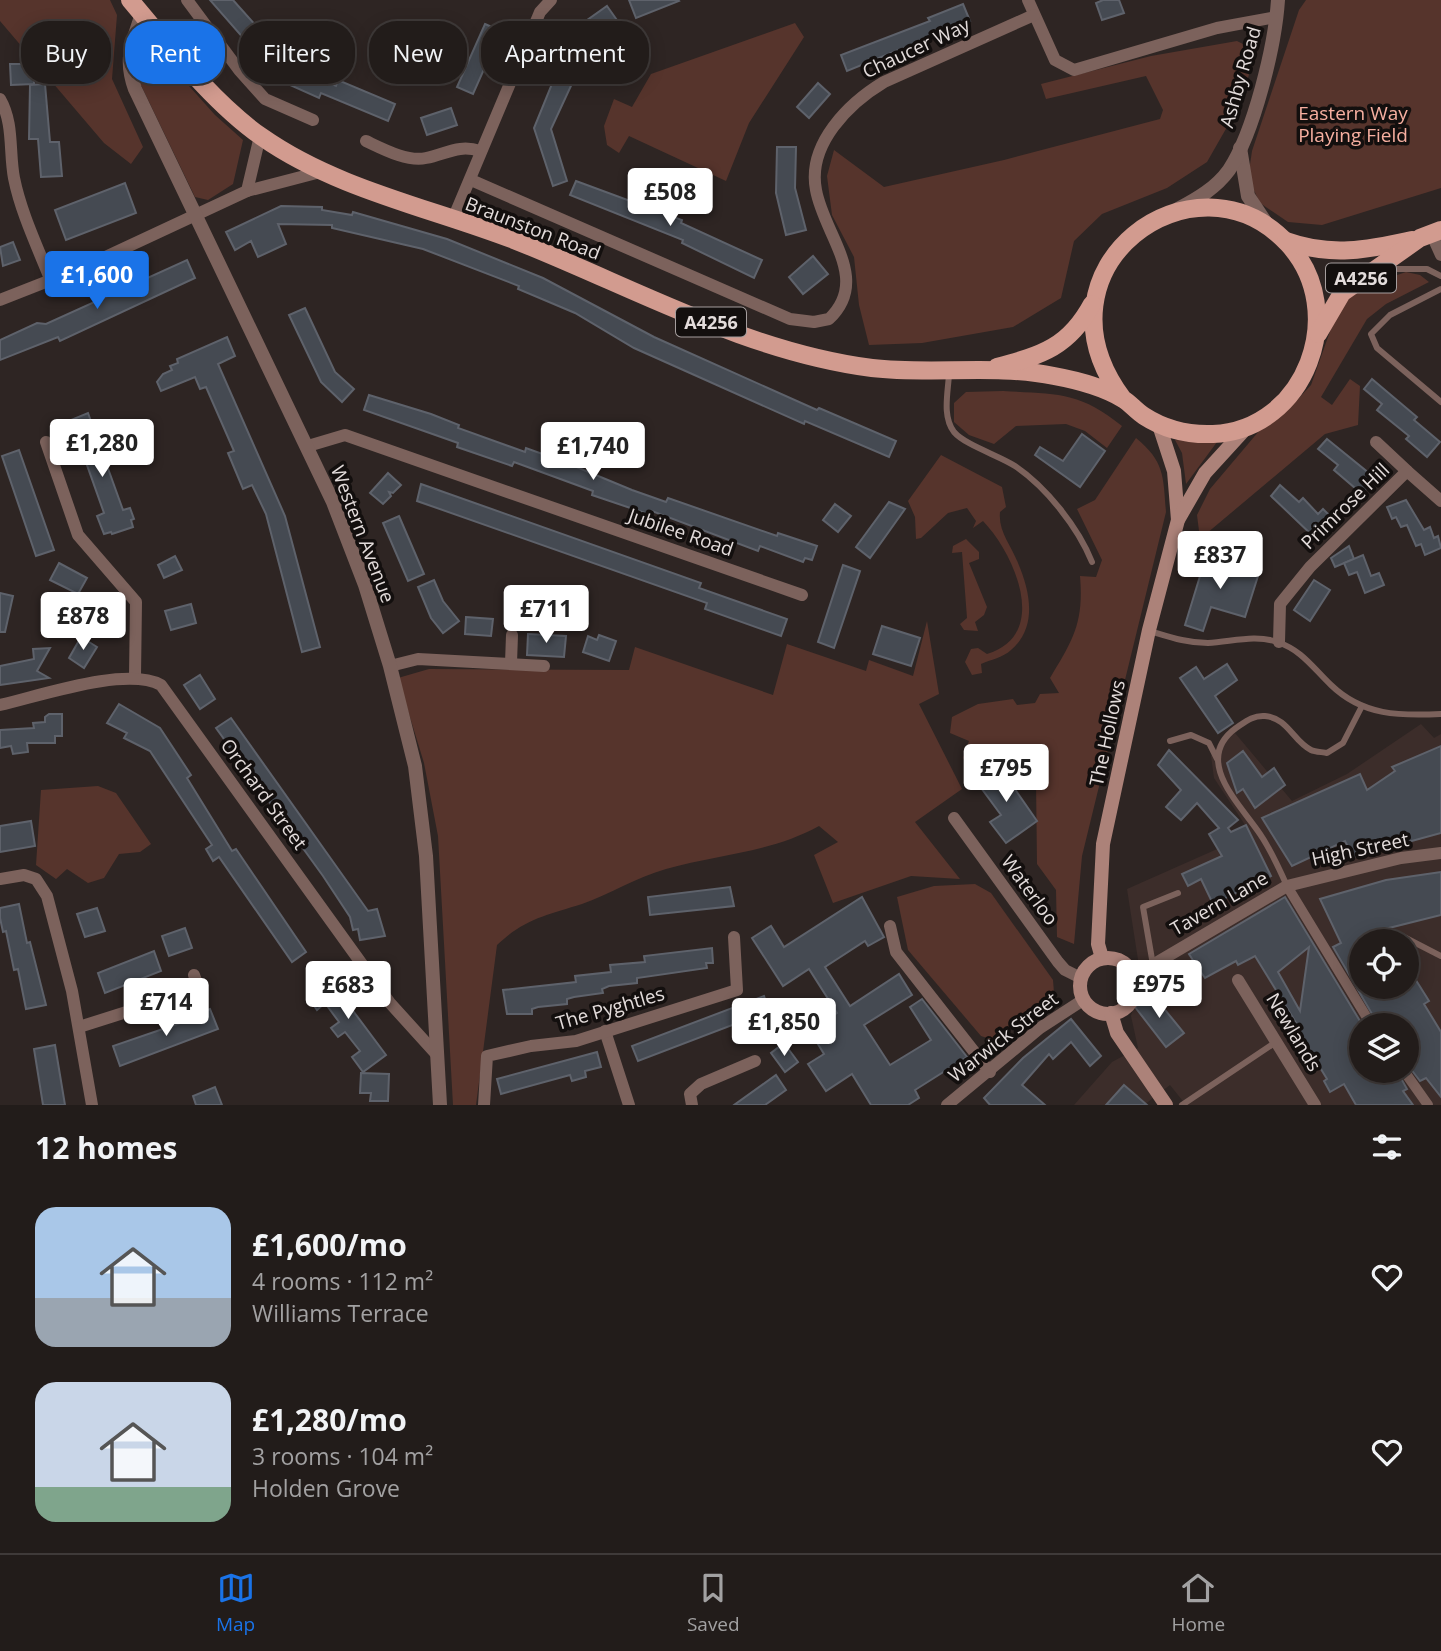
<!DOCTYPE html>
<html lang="en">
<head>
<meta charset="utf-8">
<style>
	:root { --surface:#221c1a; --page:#2e2927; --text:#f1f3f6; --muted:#a2a1a2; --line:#3f3a39; --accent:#1a73e8 }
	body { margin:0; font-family:"Open Sans",sans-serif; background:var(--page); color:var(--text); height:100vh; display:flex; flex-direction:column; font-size:26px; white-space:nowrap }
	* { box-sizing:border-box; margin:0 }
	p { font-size:23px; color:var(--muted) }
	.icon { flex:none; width:38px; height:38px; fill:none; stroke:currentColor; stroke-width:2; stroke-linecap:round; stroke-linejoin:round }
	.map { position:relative; height:1105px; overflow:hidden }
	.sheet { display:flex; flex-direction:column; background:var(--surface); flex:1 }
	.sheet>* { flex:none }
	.banner { position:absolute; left:21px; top:21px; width:700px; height:63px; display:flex; gap:14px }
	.tools { position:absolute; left:1349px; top:929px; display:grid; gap:14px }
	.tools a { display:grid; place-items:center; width:70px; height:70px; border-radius:50%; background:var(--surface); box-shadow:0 4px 18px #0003,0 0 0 2px var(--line); font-size:35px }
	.price { position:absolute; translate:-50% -60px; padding:0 16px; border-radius:7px; background:#fff; color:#222; font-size:23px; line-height:46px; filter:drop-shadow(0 2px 4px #0008) }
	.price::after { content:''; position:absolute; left:50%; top:42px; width:21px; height:16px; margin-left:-10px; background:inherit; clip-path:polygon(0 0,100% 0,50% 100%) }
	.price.current { background:var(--accent); color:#fff }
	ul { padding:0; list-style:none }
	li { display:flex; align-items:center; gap:21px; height:175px; padding:0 35px }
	li span { display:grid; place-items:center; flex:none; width:196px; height:140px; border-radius:21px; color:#555 }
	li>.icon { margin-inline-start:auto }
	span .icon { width:84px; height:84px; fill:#fffc; stroke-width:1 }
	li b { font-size:30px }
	h2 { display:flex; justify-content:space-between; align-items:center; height:84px; padding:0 35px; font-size:30px }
	.chip { padding:0 24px; border-radius:28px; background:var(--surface); box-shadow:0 4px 18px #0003,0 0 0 2px var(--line); font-size:24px; line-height:63px }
	.chip.current { background:var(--accent); color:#fff }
	.menu { display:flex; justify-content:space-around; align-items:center; height:98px; border-top:2px solid var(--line); background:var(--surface); font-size:19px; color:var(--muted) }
	.menu a { display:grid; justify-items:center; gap:4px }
	.menu .current { color:var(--accent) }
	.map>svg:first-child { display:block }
</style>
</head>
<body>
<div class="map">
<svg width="1441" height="1105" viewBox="0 0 1441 1105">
	<rect width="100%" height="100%" fill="#2e2523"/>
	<path fill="#3c2d2a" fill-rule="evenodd" d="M1421,724L1434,738L1441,734V1105H1186L1170,1085L1144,1105H1074L1112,1062L1138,1048L1131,1016L1141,979L1127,889L1251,834L1214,778L1211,756L1219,742L1235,733L1292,801L1347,774ZM1362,942H1407V987H1362ZM1362,1026H1407V1071H1362Z"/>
	<g fill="#56342c">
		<polygon points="0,0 110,0 117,15 112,79 143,147 131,164 104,143 0,21"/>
		<polygon points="1306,0 1441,0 1441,188 1322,225 1288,222 1260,203 1248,178 1252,151 1299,10"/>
		<polygon points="795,23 804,37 749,123 726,181 629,136 619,153 607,145 604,126 614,99 632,107 651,74"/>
		<polygon points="1237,41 1249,47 1253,64 1235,113 1207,162 1167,188 1102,214 1074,241 1061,298 1013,327 922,343 869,345 859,305 854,257 832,215 827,176 834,150 884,187 1004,160 1160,119 1163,110 1146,76 1046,99 1041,84 1151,56"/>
		<polygon points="155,48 215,115 243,140 233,184 208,200 195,197 139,81 140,63"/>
		<polygon points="1406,272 1420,275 1429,282 1386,304 1367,319 1321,397 1332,405 1350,379 1360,386 1358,425 1325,434 1200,539 1197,515 1210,489 1259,431 1287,411 1311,385 1339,306 1359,288"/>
		<path d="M1003,391C1056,394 1079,391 1122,426L1107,448L1085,431L1066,424L1016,426L994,444L969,435L954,422V403L966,392Z"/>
		<path d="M1136,438C1165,462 1163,476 1166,512L1082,856L1074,944L1057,937L1056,890L1037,864L1036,781L1013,769L1005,760L976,776L963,758L969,741L950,733L952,717L978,704L1013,699L1017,705L1035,703L1040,694L1059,693L1050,678C1073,640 1084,623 1080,576L1096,577L1102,560L1077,509L1095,500Z"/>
		<polygon points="1175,440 1217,442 1186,484 1182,453"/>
		<path d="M941,455L1002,487L1006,507L1000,512C998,531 1011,545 1018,563C1030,591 1038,627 1011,650C1004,657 990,660 981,664L982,673L972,675L965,662L971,649L978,648L987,654C1051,635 1014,553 983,521L973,528L976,521L967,508L948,513L921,538L916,539L915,517L908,501Z"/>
		<polygon points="966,539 979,552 979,559 969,563 987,607 984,615 975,622 978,631 964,630 960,624 967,618 962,552 952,553 953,546"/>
		<path d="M927,621L939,694L919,704L962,789L915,822L960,879L911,876L833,903L814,855L838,842L819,826C770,853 719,854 666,869C637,877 610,894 582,904C547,915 524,919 497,945L476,1105H453L438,836L424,763L398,678L429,669L629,670L635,647L773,695L787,644L866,671L869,660L913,676Z"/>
		<polygon points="98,786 116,793 151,844 140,852 119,854 104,878 88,883 67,869 56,879 36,865 41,790"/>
		<polygon points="975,884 991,893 1053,980 1054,993 996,1041 981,1036 908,950 897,897 934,886"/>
	</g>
	<g fill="#454a52" stroke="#5e626b" stroke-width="2" fill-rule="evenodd">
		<polygon points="210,0 233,0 292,66 336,86 338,80 395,104 388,121 321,93 319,98 281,81"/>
		<polygon points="629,0 678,0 679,1 636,18"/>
		<polygon points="1103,0 1119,0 1124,13 1102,20 1096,3"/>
		<polygon points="963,4 970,21 847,71 841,55 930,21 928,18"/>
		<polygon points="607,6 619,23 595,39 583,23"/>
		<polygon points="485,24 501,31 473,94 457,87"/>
		<polygon points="569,42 588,49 551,129 567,181 553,186 534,128"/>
		<polygon points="10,64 34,64 34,84 11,85"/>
		<polygon points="818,83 830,94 809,118 797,107"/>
		<polygon points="45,84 50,142 59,142 62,176 41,177 38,139 29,139 30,85"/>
		<polygon points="451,108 457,125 427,135 421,118"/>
		<polygon points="777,147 796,147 795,188 806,230 786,235 776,193"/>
		<polygon points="576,181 682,220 681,223 762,260 754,278 682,243 683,240 570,195"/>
		<polygon points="125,183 136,213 66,240 55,210"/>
		<polygon points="281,206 322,207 322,210 352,215 353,212 447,239 543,278 654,337 817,410 819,408 896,441 889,457 805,421 804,424 634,348 575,313 518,289 519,286 423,249 332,228 332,225 278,224 286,244 258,257 251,241 235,250 226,232"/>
		<polygon points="13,242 20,260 3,266 0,247"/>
		<polygon points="813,256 828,274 803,294 789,277"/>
		<polygon points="187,260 195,278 60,341 58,337 0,360 0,340 37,323 46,324"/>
		<polygon points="305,308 335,372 354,389 342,402 321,382 289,315"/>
		<polygon points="227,337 235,356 218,364 285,516 320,647 302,652 266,514 252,485 243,489 228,453 234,451 206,387 200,389 195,377 161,391 157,382 163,374 172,370 170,366 178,363 177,359"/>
		<polygon points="1372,379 1417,417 1414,420 1440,442 1427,457 1406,439 1409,436 1377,410 1382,404 1364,389"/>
		<polygon points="369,395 431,414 459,425 458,428 525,452 526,448 562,461 632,490 666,502 668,498 777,536 778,533 817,546 812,560 805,558 803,562 760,546 758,551 652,511 651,515 592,495 593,491 514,462 512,466 457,447 458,443 364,410"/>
		<polygon points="88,413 123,510 130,508 134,519 131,520 133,527 112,534 111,532 104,534 97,516 104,513 71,420"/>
		<polygon points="1082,434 1105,451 1080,487 1035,455 1040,447 1063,461"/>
		<polygon points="1327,439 1375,478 1362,494 1334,470 1338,465 1318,449"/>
		<polygon points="19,450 54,550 36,556 2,456"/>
		<polygon points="388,473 401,485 393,493 389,492 391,496 383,504 370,493"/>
		<polygon points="421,484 701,583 699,588 787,619 781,636 705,609 707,603 417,501"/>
		<polygon points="1280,485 1299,502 1303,498 1318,514 1323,509 1333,519 1314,537 1271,496"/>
		<polygon points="1406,500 1424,530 1430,527 1434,538 1438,536 1441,548 1425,555 1421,544 1416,546 1407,525 1401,527 1396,517 1392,519 1387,507"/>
		<polygon points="889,502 905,509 870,558 856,547"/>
		<polygon points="835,504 851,516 838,532 823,520"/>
		<polygon points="399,516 424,574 408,581 383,523"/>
		<polygon points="1349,546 1354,559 1335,567 1331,558"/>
		<polygon points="1208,550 1226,556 1223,565 1258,576 1245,617 1211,607 1203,631 1185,625"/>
		<polygon points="1363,555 1371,576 1379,573 1384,585 1365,593 1357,572 1349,575 1344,563"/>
		<polygon points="175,556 182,570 164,578 158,565"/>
		<polygon points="59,563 87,578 78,594 50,580"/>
		<polygon points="843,565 860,571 834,648 818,642"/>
		<polygon points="434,580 443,601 459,621 443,633 431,618 418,587"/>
		<polygon points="1314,580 1330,590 1310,621 1294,610"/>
		<polygon points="0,593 13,596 5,632 0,632"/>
		<polygon points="104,595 119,604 107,624 93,616"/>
		<polygon points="191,604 196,623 171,630 165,611"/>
		<polygon points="466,617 493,619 491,636 465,634"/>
		<polygon points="882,626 920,638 911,666 873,654"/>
		<polygon points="528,634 566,636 564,657 527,655"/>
		<polygon points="599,635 616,641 609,661 583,652 588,636 597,640"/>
		<polygon points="81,637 97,647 84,668 69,658"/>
		<polygon points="50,648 37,671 49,678 0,685 0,666 34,659 33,649"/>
		<polygon points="1227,664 1237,680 1215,696 1233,723 1218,733 1180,678 1196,667 1204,679"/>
		<polygon points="200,675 215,699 200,709 184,685"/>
		<polygon points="119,704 160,728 191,775 187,778 232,851 236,849 306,952 292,962 219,857 213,861 206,849 212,845 150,751 124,738 127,733 107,723"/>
		<polygon points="49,714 62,714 62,736 55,736 55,743 27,743 28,752 13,754 11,746 0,748 0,730 34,728 33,723 45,722 45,717"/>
		<polygon points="231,718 368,911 377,909 385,936 360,940 358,929 353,930 350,917 323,876 216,728"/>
		<polygon points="1441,746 1441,833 1353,857 1345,841 1292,866 1262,818 1360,774 1367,790 1395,771 1392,767"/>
		<polygon points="1169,750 1238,820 1228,828 1231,832 1246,825 1271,876 1213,904 1201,879 1188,886 1182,874 1222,856 1209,834 1219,828 1197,803 1181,820 1166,807 1181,790 1158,765"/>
		<polygon points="1243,751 1262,777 1274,768 1285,785 1255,808 1243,789 1237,793 1227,763"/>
		<polygon points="1001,764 1013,780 1010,782 1037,821 1006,843 990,822 1001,815 976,781"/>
		<polygon points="31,821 35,846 0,852 0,826"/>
		<polygon points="1441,872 1441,915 1381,930 1376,935 1381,942 1362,942 1362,987 1407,987 1407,966 1429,1001 1424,1004 1441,1032 1441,1097 1426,1078 1420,1081 1407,1064 1407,1026 1379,1026 1333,947 1341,943 1320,899 1386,880"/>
		<polygon points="730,887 734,906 650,915 648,897"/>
		<polygon points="862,897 884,937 868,946 865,941 825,967 850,1006 899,974 912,995 864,1025 890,1065 931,1040 910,1007 922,999 967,1057 915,1090 919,1098 908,1105 871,1105 852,1074 826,1091 808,1064 824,1054 810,1031 837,1013 809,969 783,986 752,938 771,926 784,947"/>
		<path d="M1285,897L1363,1026L1362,1071H1397L1407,1089L1403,1091L1413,1105H1356L1344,1084L1330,1092L1324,1081L1327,1079L1313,1056L1302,1061L1296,1050L1299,1048L1290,1034L1298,1026L1255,956L1238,965L1236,961L1205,978L1196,965L1189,954ZM1309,947L1300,1011L1278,972Z"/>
		<polygon points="19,904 27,943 30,942 46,1005 26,1009 18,969 14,970 6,931 3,932 0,918 0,908"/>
		<polygon points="97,908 105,931 85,937 77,914"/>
		<polygon points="185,928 192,948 169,956 162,936"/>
		<polygon points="712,948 713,963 706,963 707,968 637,978 637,983 609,986 602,989 603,993 574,997 567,999 567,1004 538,1007 532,1009 532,1014 507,1014 503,990 576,982 575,976 611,972 610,965 645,962 644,956"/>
		<polygon points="154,951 161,971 105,993 98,973"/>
		<polygon points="343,973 351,982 339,992 386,1055 363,1072 352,1057 360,1051 345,1032 338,1037 331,1028 339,1022 325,1003 317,1010 310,1000 317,994 312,988 327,976 332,983"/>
		<polygon points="1152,994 1184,1033 1166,1047 1135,1007"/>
		<polygon points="764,996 769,1011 638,1061 632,1046"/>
		<polygon points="210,1009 218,1029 120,1066 113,1046 189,1020 188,1017"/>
		<polygon points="1071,1019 1101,1056 1090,1066 1071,1042 1053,1059 1049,1054 1022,1085 1045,1105 990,1105 984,1098 1023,1058"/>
		<polygon points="784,1043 798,1062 785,1072 771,1053"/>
		<polygon points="55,1045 65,1105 43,1105 34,1049"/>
		<polygon points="597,1052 601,1067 585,1071 586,1077 572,1081 570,1075 501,1094 497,1079"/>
		<polygon points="361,1073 389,1074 388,1101 370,1101 371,1093 360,1093"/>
		<polygon points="776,1075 786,1090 765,1105 734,1105"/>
		<polygon points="1124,1085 1147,1105 1106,1105"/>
		<polygon points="215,1087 222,1105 196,1105 193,1096"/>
	</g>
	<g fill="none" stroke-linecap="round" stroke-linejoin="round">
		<g stroke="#7c625c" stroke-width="6">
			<polyline points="1385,269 1427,269 1441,276"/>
			<polyline points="1441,289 1390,315 1371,334 1377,348 1441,402"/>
			<path d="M949,374C948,393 942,416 954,432C965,445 1000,456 1015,466C1046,487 1078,527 1092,562"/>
			<path d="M1150,631C1170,637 1187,643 1208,643C1231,642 1255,634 1277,642C1302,650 1313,668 1331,685C1363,716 1400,716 1441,714"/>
			<polyline points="1170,741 1191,735 1209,743 1217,759"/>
			<path d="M1287,886C1279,868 1271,850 1260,834C1240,804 1192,760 1236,728C1245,722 1253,715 1265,716C1288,718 1293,741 1311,750C1315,752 1323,752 1327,753L1343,743L1362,706"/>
			<polyline points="1382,936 1402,936 1441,956"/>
			<polyline points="1153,965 1143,907 1178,893"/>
			<polyline points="1182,1105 1276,1042"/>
		</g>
		<g stroke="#7c625c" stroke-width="10">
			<polyline points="1287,886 1372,1026"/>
			<polyline points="1404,1071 1428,1105"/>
		</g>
		<g stroke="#7c625c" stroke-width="12">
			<polyline points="187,0 239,70 265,99 313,120"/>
			<polyline points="1028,0 1055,60 1074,70 1217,28 1276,17"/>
			<polyline points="182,58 216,38"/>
			<path d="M0,99C14,123 9,152 14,178C21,213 38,248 51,281"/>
			<path d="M366,141C383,149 407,162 426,158C446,154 459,144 480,151"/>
			<path d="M471,180L790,319L814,322L829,319C871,279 824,235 816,190C807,144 849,103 884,82L1034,15"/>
			<polyline points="247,191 324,171"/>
			<polyline points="453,219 540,12 551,0"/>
			<polyline points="1431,233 1441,255"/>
			<polyline points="0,300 84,267 247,191 260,136"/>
			<polyline points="46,442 78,535 136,602 135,676"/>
			<polyline points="1376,442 1407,471"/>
			<polyline points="308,446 345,435 802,595"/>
			<polyline points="1279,642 1280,604 1310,567 1407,471 1441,501"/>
			<polyline points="511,663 512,635"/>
			<polyline points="390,666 418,659 544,666"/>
			<path d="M0,705C40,696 126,666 161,685L390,1003L438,1056"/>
			<polyline points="954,818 1058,962 1065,970 1081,978"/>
			<polyline points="0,879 24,875 36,879 47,896 72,991 92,1105"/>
			<polyline points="890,926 896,952 990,1072"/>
			<polyline points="1134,976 1287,886 1401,858 1441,853"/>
			<polyline points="1238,980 1315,1105"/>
			<polyline points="79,1027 199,989 194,975"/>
			<polyline points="605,1031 629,1105"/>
			<polyline points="484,1105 487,1056 531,1046 576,1041 737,990 734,937"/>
			<polyline points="692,1105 690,1094 701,1084 755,1061"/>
			<polyline points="947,1105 1040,1028 1083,1000"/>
		</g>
		<g stroke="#7c625c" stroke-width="14">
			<path d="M142,14C132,44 124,59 135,89L333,502L365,585L390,666L415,766L426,856L440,1105"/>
			<polyline points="1240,148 1248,196 1266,223"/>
			<path d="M1178,209C1197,199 1216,188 1229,170C1254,132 1275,46 1278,0"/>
		</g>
		<g stroke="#ac8279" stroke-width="14">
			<polyline points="1159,425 1174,471 1178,520"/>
			<circle cx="1108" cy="986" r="28"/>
			<polyline points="1102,958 1098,944 1103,844 1149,630 1178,520 1205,473 1247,427"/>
			<polyline points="1111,1013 1117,1033 1166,1105"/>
		</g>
		<g stroke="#d29b8f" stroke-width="18">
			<path d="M130,0C168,45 214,104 262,137C336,189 431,208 514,240C631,286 746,352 872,368C932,375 995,364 1054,376C1076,380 1103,387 1123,399C1130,403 1136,411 1144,416C1164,429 1188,435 1213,434C1306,430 1350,311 1288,244C1195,144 1025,268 1123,399"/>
			<path d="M1286,241C1330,257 1367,250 1412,240"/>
			<polyline points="1318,334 1342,293 1420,238 1441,230"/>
			<path d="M997,367C1042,355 1069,347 1092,304"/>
		</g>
	</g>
	<g text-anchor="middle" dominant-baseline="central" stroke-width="7" stroke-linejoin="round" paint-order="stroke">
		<g fill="#130f0e" stroke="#a59e9e" stroke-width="2">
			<rect x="1326" y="263.5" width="70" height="29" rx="5"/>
			<rect x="676" y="307.5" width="70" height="29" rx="5"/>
		</g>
		<g font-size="18" font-weight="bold" fill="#e3dcdb">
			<text x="1361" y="278">A4256</text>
			<text x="711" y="322">A4256</text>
		</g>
		<g font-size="19" fill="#e3dcdb" stroke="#130f0e">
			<text transform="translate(916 48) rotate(-25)">Chaucer Way</text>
			<text transform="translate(1240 77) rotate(-74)">Ashby Road</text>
			<text transform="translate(533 228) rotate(21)">Braunston Road</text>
			<text transform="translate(1345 506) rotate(-44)">Primrose Hill</text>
			<text transform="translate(681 532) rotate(19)">Jubilee Road</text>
			<text transform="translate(363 534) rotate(69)">Western Avenue</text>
			<text transform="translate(1107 733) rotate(-78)">The Hollows</text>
			<text transform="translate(264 794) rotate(54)">Orchard Street</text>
			<text transform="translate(1360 849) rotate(-12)">High Street</text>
			<text transform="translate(1030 890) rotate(54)">Waterloo</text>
			<text transform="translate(1219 903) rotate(-30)">Tavern Lane</text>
			<text transform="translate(610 1008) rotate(-16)">The Pyghtles</text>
			<text transform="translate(1294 1032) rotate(59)">Newlands</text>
			<text transform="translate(1003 1037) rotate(-38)">Warwick Street</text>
		</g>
		<g font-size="19" fill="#f7afa0" stroke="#130f0e">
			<text x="1353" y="113">Eastern Way<tspan x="1353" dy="22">Playing Field</tspan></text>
		</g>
	</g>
</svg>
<div class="tools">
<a><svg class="icon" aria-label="locate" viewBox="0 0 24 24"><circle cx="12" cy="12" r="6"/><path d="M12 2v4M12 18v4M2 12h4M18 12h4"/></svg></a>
<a><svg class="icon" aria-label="layers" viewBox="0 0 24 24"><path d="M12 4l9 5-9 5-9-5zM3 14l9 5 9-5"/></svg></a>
</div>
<b class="price" style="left:670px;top:228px">£508</b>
<b class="price current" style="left:97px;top:311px">£1,600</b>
<b class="price" style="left:102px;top:479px">£1,280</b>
<b class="price" style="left:593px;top:482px">£1,740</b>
<b class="price" style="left:1220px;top:591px">£837</b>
<b class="price" style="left:546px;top:645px">£711</b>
<b class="price" style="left:83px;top:652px">£878</b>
<b class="price" style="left:1006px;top:804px">£795</b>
<b class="price" style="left:1159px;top:1020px">£975</b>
<b class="price" style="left:348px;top:1021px">£683</b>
<b class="price" style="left:166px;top:1038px">£714</b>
<b class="price" style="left:784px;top:1058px">£1,850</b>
<div class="banner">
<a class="chip">Buy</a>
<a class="chip current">Rent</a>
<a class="chip">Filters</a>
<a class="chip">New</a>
<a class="chip">Apartment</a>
</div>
</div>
<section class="sheet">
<h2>12 homes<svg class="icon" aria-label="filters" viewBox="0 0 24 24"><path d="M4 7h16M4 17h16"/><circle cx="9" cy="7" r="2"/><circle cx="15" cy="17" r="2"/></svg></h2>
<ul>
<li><span style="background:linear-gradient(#a9c7e8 65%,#9aa5b1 0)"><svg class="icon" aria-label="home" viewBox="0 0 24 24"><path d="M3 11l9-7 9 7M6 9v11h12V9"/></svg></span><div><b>£1,600/mo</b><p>4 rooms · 112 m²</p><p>Williams Terrace</p></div><svg class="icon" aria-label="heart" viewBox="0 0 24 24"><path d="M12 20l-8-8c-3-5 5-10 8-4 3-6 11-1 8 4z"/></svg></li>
<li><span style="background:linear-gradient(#c9d6e8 75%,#7fa58c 0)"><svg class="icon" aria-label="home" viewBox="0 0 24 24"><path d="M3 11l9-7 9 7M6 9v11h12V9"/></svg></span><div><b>£1,280/mo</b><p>3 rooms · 104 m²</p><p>Holden Grove</p></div><svg class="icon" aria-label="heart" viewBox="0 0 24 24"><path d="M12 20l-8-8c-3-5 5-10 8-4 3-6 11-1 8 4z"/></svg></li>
</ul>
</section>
<nav class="menu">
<a class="current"><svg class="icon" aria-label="map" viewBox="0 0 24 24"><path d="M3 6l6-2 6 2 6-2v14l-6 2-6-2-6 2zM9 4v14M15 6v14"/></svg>Map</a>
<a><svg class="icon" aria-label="saved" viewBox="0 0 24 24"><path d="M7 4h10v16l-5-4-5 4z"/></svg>Saved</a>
<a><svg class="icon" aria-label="home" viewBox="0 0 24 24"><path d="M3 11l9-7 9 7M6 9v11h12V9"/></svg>Home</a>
</nav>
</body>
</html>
